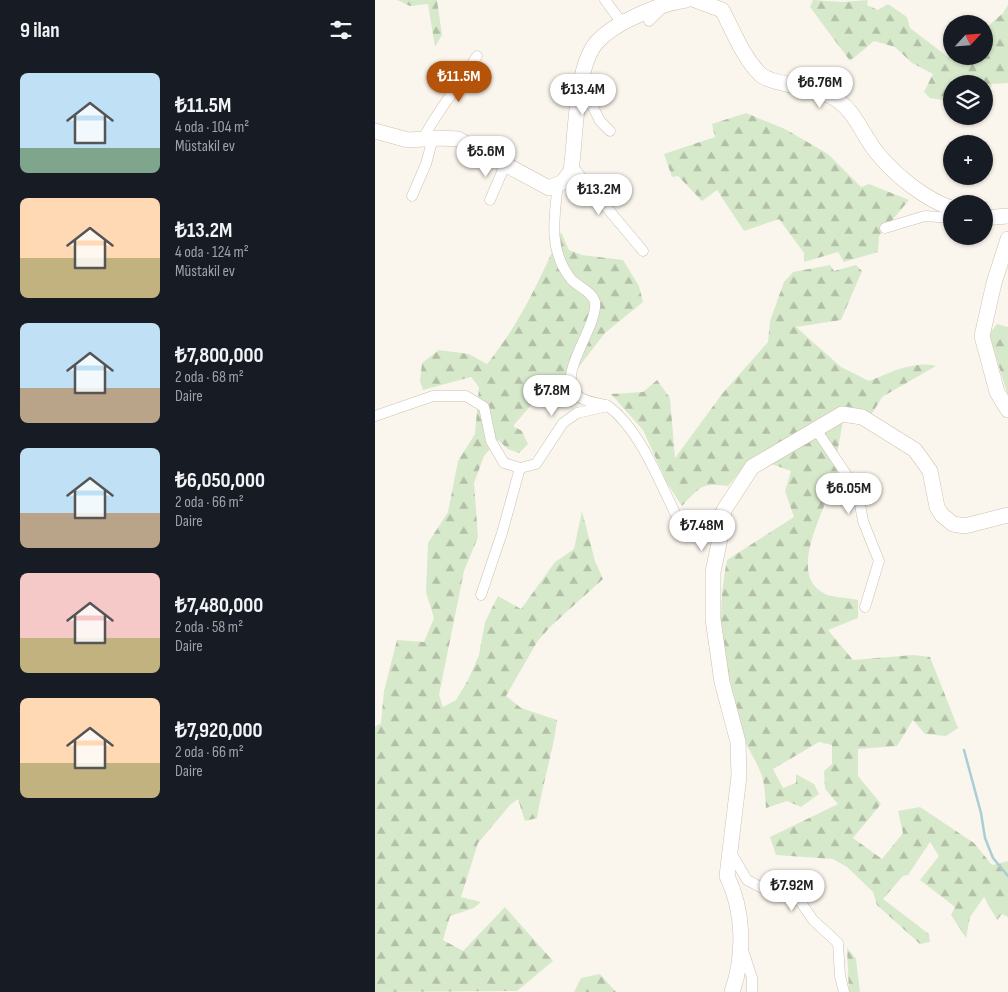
<!DOCTYPE html>
<html lang="tr">
<head>
<meta charset="utf-8">
<style>
	:root { --surface:#171b24; --page:#242831; --text:#f1f3f6; --muted:#9ea1a6; --accent:#b45309 }
	body { margin:0; font-family:"Sofia Sans Condensed",sans-serif; background:var(--page); color:var(--text); height:100vh; display:flex; flex-direction:column; font-size:19px; white-space:nowrap }
	* { box-sizing:border-box; margin:0 }
	p { font-size:16px; color:var(--muted) }
	.icon { flex:none; width:28px; height:28px; fill:none; stroke:currentColor; stroke-width:2; stroke-linecap:round; stroke-linejoin:round }
	.map { position:relative; flex:1; overflow:hidden }
	.sheet { display:flex; flex-direction:column; background:var(--surface); width:375px }
	.sheet>* { flex:none }
	.needle { width:32px; rotate:64deg }
	.controls { position:absolute; left:568px; top:15px; display:grid; gap:10px }
	.controls a { display:grid; place-items:center; width:50px; height:50px; border-radius:50%; background:var(--surface); box-shadow:0 1px 4px #0004; font-size:25px }
	.price { position:absolute; translate:-50% -42px; padding:0 11px; border-radius:18px; background:#fff; color:#222; font-size:16px; line-height:32px; filter:drop-shadow(0 1px 2px #0008) }
	.price::after { content:''; position:absolute; left:50%; top:30px; width:15px; height:11px; margin-left:-8px; background:inherit; clip-path:polygon(0 0,100% 0,50% 100%) }
	.price.selected { background:var(--accent); color:#fff }
	ul { padding:0; list-style:none }
	li { display:flex; align-items:center; gap:15px; height:125px; padding:0 20px }
	li span { display:grid; place-items:center; flex:none; width:140px; height:100px; border-radius:8px; color:#555 }
	li>.icon { margin-inline-start:auto }
	span .icon { width:60px; height:60px; fill:#fffc; stroke-width:1 }
	li b { font-size:21px }
	h2 { display:flex; justify-content:space-between; align-items:center; height:60px; padding:0 20px; font-size:21px }
	main { display:flex; flex:1; min-height:0 }
	.map>svg:first-child { display:block }
</style>
</head>
<body>
<main>
<section class="sheet">
<h2>9 ilan<svg class="icon" aria-label="filters" viewBox="0 0 24 24"><path d="M4 7h16M4 17h16"/><circle cx="9" cy="7" r="2"/><circle cx="15" cy="17" r="2"/></svg></h2>
<ul>
<li><span style="background:linear-gradient(#bfe0f5 75%,#7fa58c 0)"><svg class="icon" aria-label="home" viewBox="0 0 24 24"><path d="M3 11l9-7 9 7M6 9v11h12V9"/></svg></span><div><b>₺11.5M</b><p>4 oda · 104 m²</p><p>Müstakil ev</p></div></li>
<li><span style="background:linear-gradient(#ffd9b3 60%,#c2b280 0)"><svg class="icon" aria-label="home" viewBox="0 0 24 24"><path d="M3 11l9-7 9 7M6 9v11h12V9"/></svg></span><div><b>₺13.2M</b><p>4 oda · 124 m²</p><p>Müstakil ev</p></div></li>
<li><span style="background:linear-gradient(#bfe0f5 65%,#b9a48a 0)"><svg class="icon" aria-label="home" viewBox="0 0 24 24"><path d="M3 11l9-7 9 7M6 9v11h12V9"/></svg></span><div><b>₺7,800,000</b><p>2 oda · 68 m²</p><p>Daire</p></div></li>
<li><span style="background:linear-gradient(#bfe0f5 65%,#b9a48a 0)"><svg class="icon" aria-label="home" viewBox="0 0 24 24"><path d="M3 11l9-7 9 7M6 9v11h12V9"/></svg></span><div><b>₺6,050,000</b><p>2 oda · 66 m²</p><p>Daire</p></div></li>
<li><span style="background:linear-gradient(#f6c9c9 65%,#c2b280 0)"><svg class="icon" aria-label="home" viewBox="0 0 24 24"><path d="M3 11l9-7 9 7M6 9v11h12V9"/></svg></span><div><b>₺7,480,000</b><p>2 oda · 58 m²</p><p>Daire</p></div></li>
<li><span style="background:linear-gradient(#ffd9b3 65%,#c2b280 0)"><svg class="icon" aria-label="home" viewBox="0 0 24 24"><path d="M3 11l9-7 9 7M6 9v11h12V9"/></svg></span><div><b>₺7,920,000</b><p>2 oda · 66 m²</p><p>Daire</p></div></li>
</ul>
</section>
<div class="map">
<svg width="633" height="992" viewBox="0 0 633 992">
	<defs>
		<pattern id="forest-firs" width="22" height="20" patternUnits="userSpaceOnUse" patternTransform="scale(1.25)"><rect width="22" height="20" fill="#d7e9cb"/><path d="M5 1l3.5 6h-7zM16 11l3.5 6h-7z" fill="#b3c0a7"/></pattern>
	</defs>
	<rect width="100%" height="100%" fill="#fbf6ed"/>
	<g fill="url(#forest-firs)">
		<polygon points="22,0 62,0 67,35 60,47 53,4 35,6"/>
		<polygon points="438,0 468,2 493,0 492,5 503,10 513,4 532,17 535,28 573,57 576,53 576,56 609,56 609,27 612,27 628,13 633,5 633,83 617,84 609,106 609,84 576,84 576,109 573,101 555,98 549,92 558,74 537,63 520,47 499,41 475,61 435,7"/>
		<polygon points="371,113 410,129 453,154 486,187 494,184 534,200 504,236 503,252 469,262 463,252 429,262 429,253 404,219 369,231 342,190 327,201 303,176 297,177 289,154 340,137 337,124"/>
		<path d="M186,232L194,250L207,255L248,260L264,286L268,302L230,333L196,377L158,403L138,426L147,431L153,444L144,453L133,449L123,440L109,456L99,483L103,537L89,571L64,695L68,707L81,700L93,680L104,655L110,622L123,596L146,609L180,562L199,549L207,511L220,561L228,579L176,626L162,642L131,696L146,708L182,720C178,753 167,785 162,818L150,821L143,799L135,805L103,843L86,897L106,902L99,908L75,916L68,940L88,951L130,907L178,961L142,991L0,992V727L6,723L9,691L22,640L49,642L59,618L51,592L53,543L73,512L83,461L100,434L104,387L96,377L48,390L45,381L47,363L64,350L94,354L112,364C147,320 163,283 186,232Z"/>
		<path d="M455,265L459,271L481,265L487,271L466,320L421,327L466,367L494,381C514,373 539,360 561,366L507,397L495,417L470,410L460,465L471,496L467,506L451,501C441,528 413,583 456,596C465,598 475,598 483,600V618L453,630L478,660L538,655L555,657L583,728L571,736L550,734L538,720L522,746L483,749V776L506,804L478,838L507,859L528,833L523,811L545,807L599,843L617,865L633,861V917L627,914L622,920L609,897L595,917L591,938L576,915L580,907L545,880L564,856L555,842L533,875L528,876L508,899L554,934L555,942L545,944L502,905L498,892L472,867L458,859L401,855L395,837L463,804L450,789L449,771L457,764V745L444,742L398,769L408,788L421,783V774L439,784L444,794L426,807L412,801L391,808C390,796 390,782 385,771C379,756 369,744 365,729C347,673 340,618 352,560L419,517L410,491L416,471L394,463L369,467L353,486C326,483 325,487 307,506L292,483L268,430L236,394L268,392L282,380L295,398L300,458L347,394L393,342L395,321L409,282L418,272Z"/>
		<polygon points="622,324 633,327 633,396 614,334"/>
		<polygon points="472,948 481,959 485,992 474,992"/>
		<polygon points="225,974 241,992 199,992 206,978"/>
	</g>
	<g fill="none" stroke-linecap="round" stroke-linejoin="round">
		<polyline stroke="#a9ced5" stroke-width="2.5" points="589,750 606,813 610,838 618,858 633,876"/>
		<g stroke="#cdbeb3" stroke-width="11">
			<g id="street">
				<polyline points="230,0 247,23"/>
				<polyline points="274,21 288,7"/>
				<polyline points="207,85 225,121 235,131"/>
				<path d="M48,139C63,109 85,85 102,56"/>
				<polyline points="197,166 268,251"/>
				<path d="M183,184C179,218 173,250 196,279C202,286 218,292 220,302C223,328 180,375 202,395C209,402 222,403 231,405"/>
				<polyline points="37,196 51,164 58,138"/>
				<polyline points="115,200 130,165"/>
				<polyline points="510,228 550,216 576,218"/>
				<path d="M0,416L58,396H91L109,407L116,441L129,463L145,468L161,464L188,423L202,413L233,406C267,431 286,487 306,525C320,537 336,519 349,510"/>
				<polyline points="440,428 471,474 484,499 488,521 504,561 490,607"/>
				<polyline points="106,595 127,533 145,468"/>
				<polyline points="355,851 372,880 395,892 425,901 438,920 463,943 465,976 469,992"/>
				<polyline points="368,950 377,978 377,992"/>
			</g>
		</g>
		<g stroke="#d0bfb0" stroke-width="16">
			<g id="secondary">
				<path d="M320,0L347,10C359,32 368,58 386,75C397,85 448,87 465,102C482,115 489,138 503,154C521,176 550,199 576,208"/>
				<path d="M0,131L33,140L65,138L83,139L174,188L188,182L196,171C201,138 200,66 222,42C232,31 244,24 257,18C275,9 290,3 311,0"/>
				<polyline points="609,218 633,216"/>
				<polyline points="633,239 619,283 607,336 622,392 633,410"/>
				<path d="M357,992C370,955 369,911 352,876L364,776L363,742L347,682L338,619V572L348,524L349,510L377,467L467,414L487,417L540,450L555,471L562,507L567,515L578,524L590,526L633,515"/>
			</g>
		</g>
		<use href="#street" stroke="#fff" stroke-width="10"/>
		<use href="#secondary" stroke="#fff" stroke-width="15"/>
	</g>
</svg>
<div class="controls">
<a><svg class="needle" viewBox="-14 -14 28 28"><path d="M0-13l5 13h-10z" fill="#e53935"/><path d="M0 13l5-13h-10z" fill="#9ea1a6"/></svg></a>
<a><svg class="icon" aria-label="layers" viewBox="0 0 24 24"><path d="M12 4l9 5-9 5-9-5zM3 14l9 5 9-5"/></svg></a>
<a>+</a>
<a>−</a>
</div>
<b class="price selected" style="left:84px;top:103px">₺11.5M</b>
<b class="price" style="left:445px;top:109px">₺6.76M</b>
<b class="price" style="left:208px;top:116px">₺13.4M</b>
<b class="price" style="left:111px;top:178px">₺5.6M</b>
<b class="price" style="left:224px;top:216px">₺13.2M</b>
<b class="price" style="left:177px;top:417px">₺7.8M</b>
<b class="price" style="left:474px;top:515px">₺6.05M</b>
<b class="price" style="left:327px;top:552px">₺7.48M</b>
<b class="price" style="left:417px;top:912px">₺7.92M</b>
</div>
</main>
</body>
</html>
